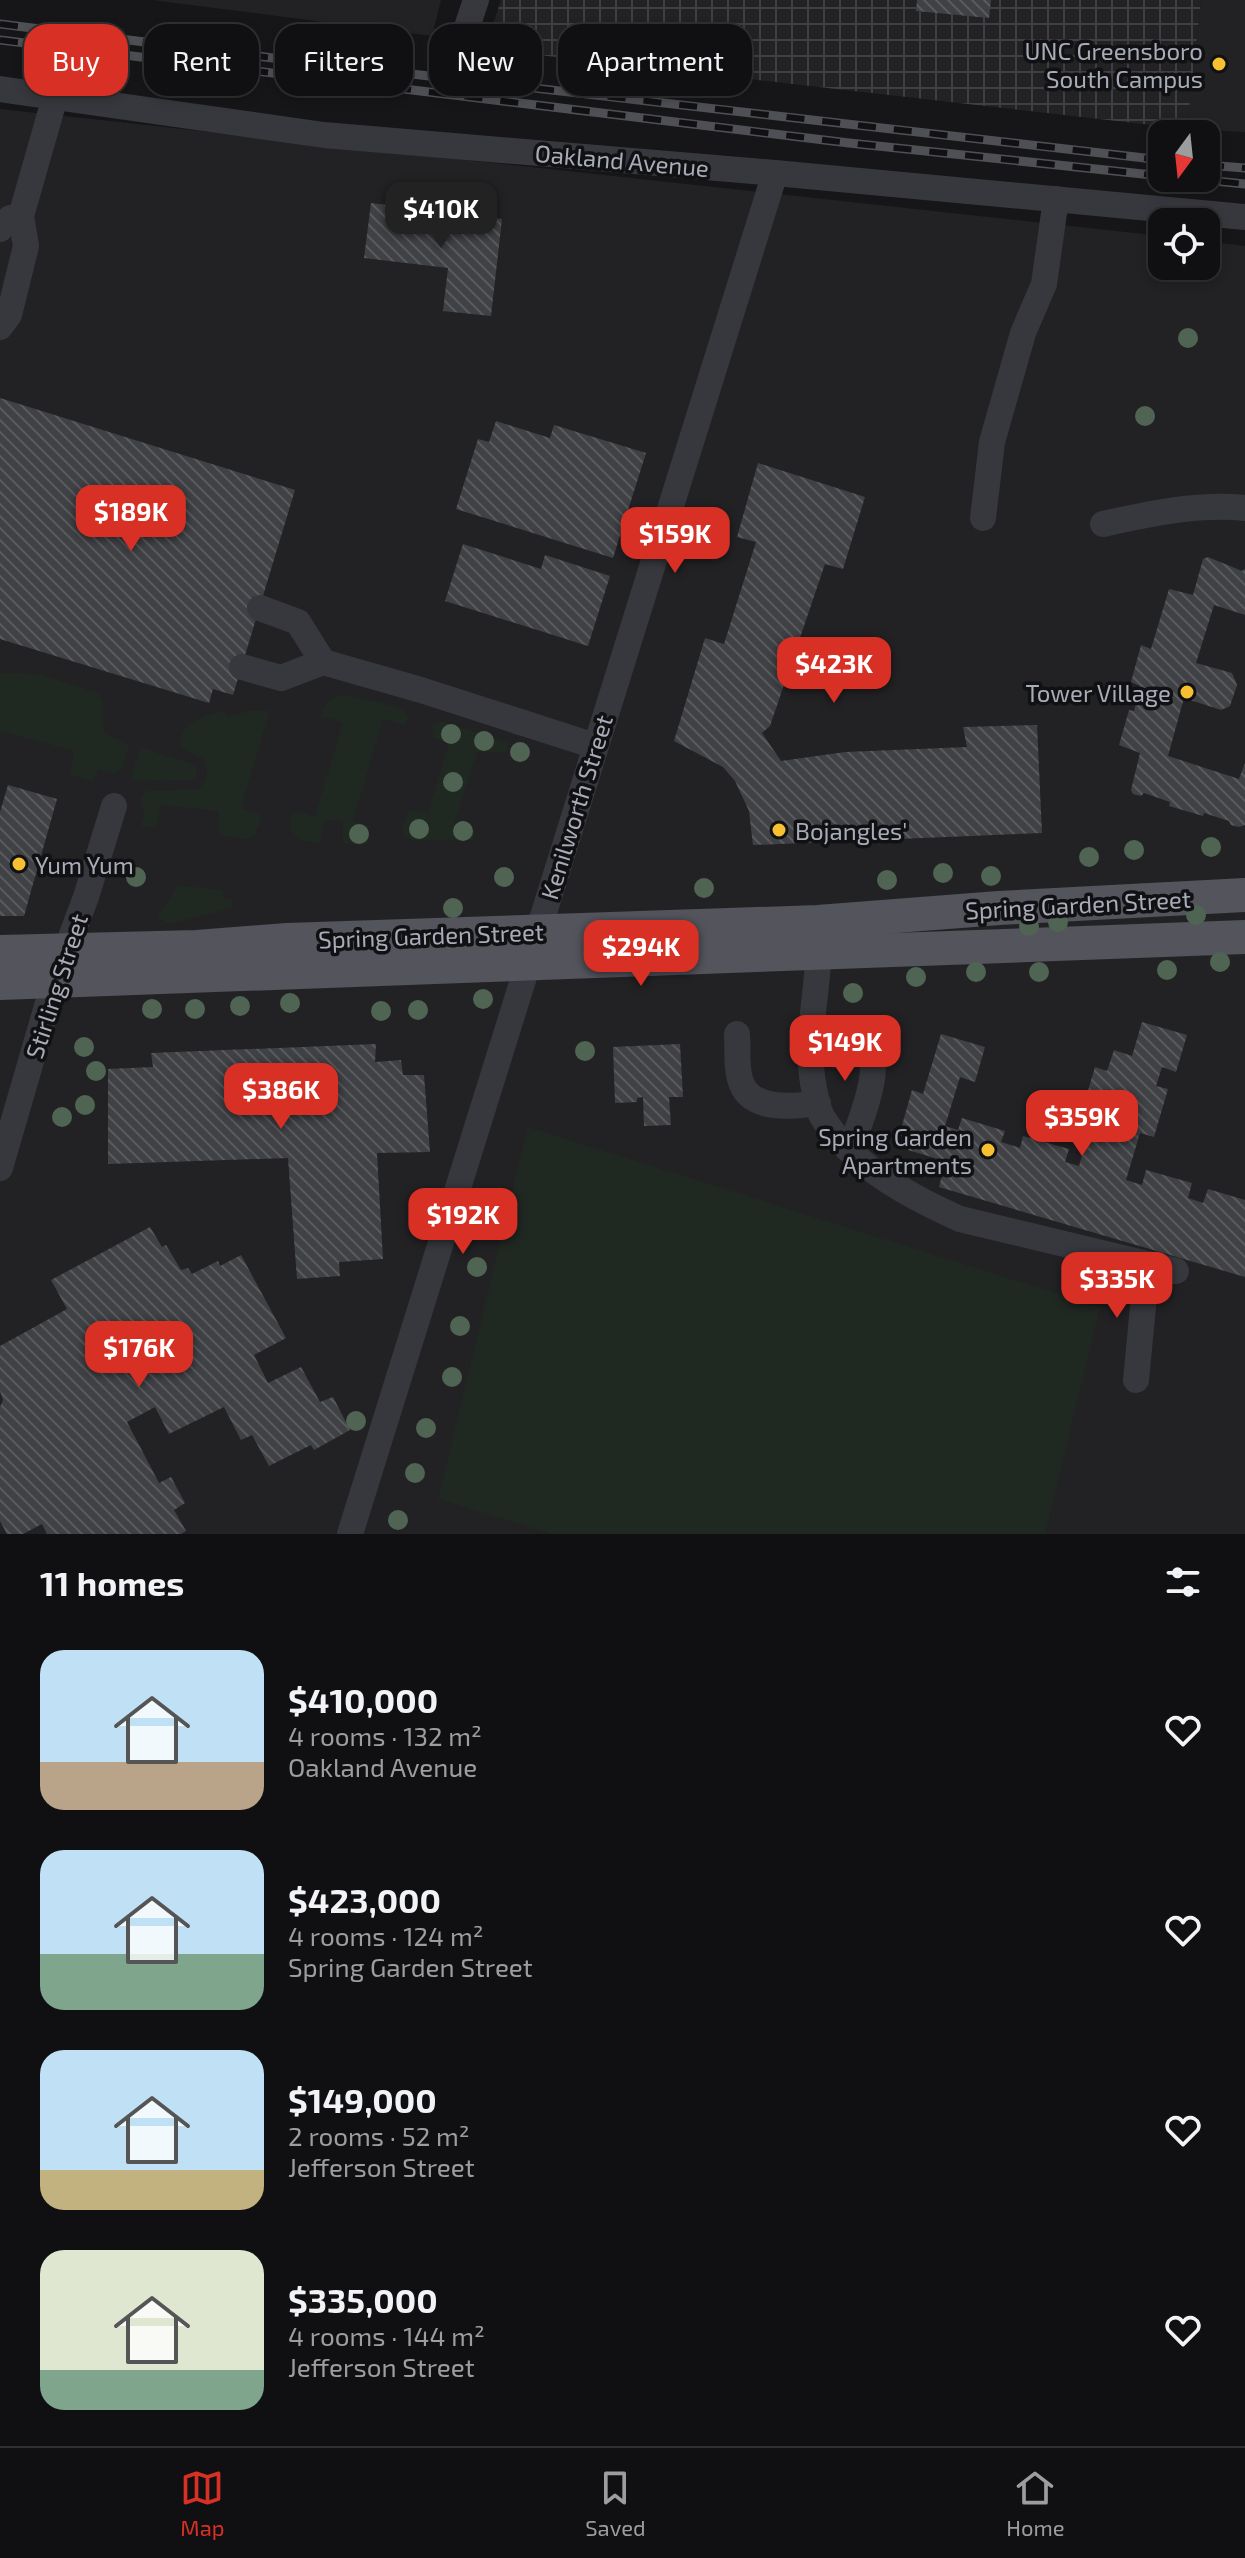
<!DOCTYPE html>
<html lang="en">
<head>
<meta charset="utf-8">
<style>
	:root { --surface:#101012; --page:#1e1e20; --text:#f1f3f6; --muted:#9c9d9f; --line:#303032; --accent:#d93025 }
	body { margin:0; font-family:"Exo 2",sans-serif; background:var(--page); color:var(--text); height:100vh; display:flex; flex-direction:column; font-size:30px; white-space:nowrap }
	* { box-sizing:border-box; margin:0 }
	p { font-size:26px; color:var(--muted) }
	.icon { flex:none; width:44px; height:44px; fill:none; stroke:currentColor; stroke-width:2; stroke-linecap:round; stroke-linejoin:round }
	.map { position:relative; height:1534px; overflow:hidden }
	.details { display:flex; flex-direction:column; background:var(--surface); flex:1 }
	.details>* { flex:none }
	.top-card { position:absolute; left:24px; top:24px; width:800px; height:72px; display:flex; gap:16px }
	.needle { width:52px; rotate:195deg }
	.controls { position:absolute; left:1148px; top:120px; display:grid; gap:16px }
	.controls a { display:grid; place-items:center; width:72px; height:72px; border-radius:16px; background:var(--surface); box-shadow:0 4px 12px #0003,0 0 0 2px var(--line); font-size:40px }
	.price { position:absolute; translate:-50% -68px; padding:0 18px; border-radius:16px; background:var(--accent); color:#fff; font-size:26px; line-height:52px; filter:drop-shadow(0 2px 4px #0008) }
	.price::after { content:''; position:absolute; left:50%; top:48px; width:24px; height:18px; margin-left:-12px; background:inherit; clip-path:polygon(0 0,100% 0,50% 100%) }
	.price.active { background:#222; color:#fff }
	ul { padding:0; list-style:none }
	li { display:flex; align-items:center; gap:24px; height:200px; padding:0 40px }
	li span { display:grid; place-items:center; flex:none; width:224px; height:160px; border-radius:24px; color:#555 }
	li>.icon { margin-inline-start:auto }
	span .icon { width:96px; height:96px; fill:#fffc; stroke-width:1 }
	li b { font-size:34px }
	h2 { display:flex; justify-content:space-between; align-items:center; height:96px; padding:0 40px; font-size:34px }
	.chip { padding:0 28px; border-radius:24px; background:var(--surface); box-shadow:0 4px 12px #0003,0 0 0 2px var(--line); font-size:28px; line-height:72px }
	.chip.active { background:var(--accent); color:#fff }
	.dock { display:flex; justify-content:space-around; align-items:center; height:112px; border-top:2px solid var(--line); background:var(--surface); font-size:22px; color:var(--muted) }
	.dock a { display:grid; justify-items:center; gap:4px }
	.dock .active { color:var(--accent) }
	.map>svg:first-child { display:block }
</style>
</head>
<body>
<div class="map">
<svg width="1245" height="1534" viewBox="0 0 1245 1534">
	<defs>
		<pattern id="industrial-grid" width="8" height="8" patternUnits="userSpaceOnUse" patternTransform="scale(2)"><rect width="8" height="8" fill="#222225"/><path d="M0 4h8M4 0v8" fill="none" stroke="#3f3f43"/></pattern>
		<pattern id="building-back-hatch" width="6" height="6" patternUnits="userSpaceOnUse" patternTransform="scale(2)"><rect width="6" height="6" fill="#404145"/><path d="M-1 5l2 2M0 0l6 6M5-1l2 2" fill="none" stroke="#595a5e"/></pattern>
	</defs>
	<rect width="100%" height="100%" fill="#161618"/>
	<g fill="#222225">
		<polygon points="152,0 441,0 432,36"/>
		<polygon points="1201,0 1245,0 1245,132 1187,129"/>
		<polygon points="0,109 1162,236 1162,266 1206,266 1206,241 1245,246 1245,1534 0,1534"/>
	</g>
	<polygon fill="url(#industrial-grid)" points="501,0 1201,0 1187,129 485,49"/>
	<g fill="#202822">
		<path d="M0,673L38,674L96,692C108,704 102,717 104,732C111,738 124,739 129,747L121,770L113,773L98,769L93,782L70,774L74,751L0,731Z"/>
		<path d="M348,695L397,707L404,710L409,718L404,725L383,719L353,820L368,826V842L365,845L346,844L342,839L343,821L325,820L320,843L303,841L290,830V818L295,811L315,817L343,723L321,716C326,700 331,696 348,695Z"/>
		<path d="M224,710L227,717L253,710L270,711L241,808L257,813L262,817L254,836L246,839L221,835L218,831L219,811L161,805L156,827L141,826L145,814L141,804L142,796L147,791L198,789C208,779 209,772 204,759L182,749C176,721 204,717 224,710Z"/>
		<polygon points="441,721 509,743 506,752 477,752 454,825 475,832 473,840 414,841 404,836 402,828 408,812 414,810 428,813 449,744 432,737 433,724"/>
		<polygon points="140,747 195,765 197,774 194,780 133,781 132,775"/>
		<polygon points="178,885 223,890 224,899 232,899 232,908 170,924 157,918"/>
		<polygon points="528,1127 1100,1307 1045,1534 553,1534 438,1499"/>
	</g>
	<g fill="url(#building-back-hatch)">
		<polygon points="917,0 991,0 989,18 916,11"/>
		<polygon points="371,203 502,219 491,316 443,311 448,268 364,258"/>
		<polygon points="0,398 295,490 233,695 213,689 209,703 0,639"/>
		<polygon points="496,421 550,438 554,425 646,453 613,558 456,509 478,439 489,442"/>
		<polygon points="758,463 865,497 843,569 825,564 770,726 762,733 781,761 845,752 967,747 963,727 1037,725 1042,833 753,845 749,811 735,781 723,767 674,741 705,638 724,644 756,542 737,537"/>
		<polygon points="463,544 541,569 545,555 610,576 588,646 445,601"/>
		<polygon points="1208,557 1242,571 1245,569 1245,615 1214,605 1196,663 1232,673 1237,685 1230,706 1221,710 1184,698 1168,756 1239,779 1245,763 1245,825 1239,827 1231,825 1229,821 1204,813 1203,816 1169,806 1170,802 1144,793 1141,796 1133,794 1131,790 1140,753 1119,745 1129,710 1134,711 1140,686 1131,682 1141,645 1151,649 1169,589 1193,595 1203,559"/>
		<polygon points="8,785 57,799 24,916 0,916 0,812"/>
		<polygon points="1142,1022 1187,1035 1176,1072 1162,1067 1156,1086 1168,1089 1154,1137 1140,1133 1126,1180 1142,1185 1146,1170 1192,1183 1188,1198 1203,1203 1208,1189 1245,1200 1245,1277 939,1187 942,1175 934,1173 938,1159 908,1150 912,1139 899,1136 912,1090 923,1094 941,1034 985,1047 975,1082 960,1077 945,1126 958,1130 962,1118 1005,1131 1001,1142 1020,1148 1023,1136 1069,1149 1065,1162 1079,1166 1092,1122 1080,1118 1095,1067 1107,1071 1114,1050 1132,1056"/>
		<polygon points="376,1044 375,1062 401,1060 403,1075 424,1075 430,1152 377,1153 383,1259 339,1262 340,1276 297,1279 288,1158 108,1164 108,1069 153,1067 151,1053"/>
		<polygon points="680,1044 683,1097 669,1097 671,1125 644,1126 643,1097 637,1098 637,1102 615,1103 613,1047"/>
		<polygon points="150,1227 162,1247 166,1245 181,1270 188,1268 192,1274 218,1261 220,1266 241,1255 286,1338 254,1355 268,1383 301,1367 320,1402 333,1397 350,1430 314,1450 311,1445 269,1466 252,1435 241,1440 224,1407 169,1434 155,1407 127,1422 159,1483 171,1477 185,1503 174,1510 186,1531 181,1534 47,1534 42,1524 23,1534 7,1534 0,1521 0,1407 3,1400 0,1391 0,1346 67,1309 51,1280"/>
	</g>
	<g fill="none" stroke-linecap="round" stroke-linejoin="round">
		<g stroke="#37383d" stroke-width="26">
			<polyline points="465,33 476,0"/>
			<polyline points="0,89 324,135 775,173 1245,217"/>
			<polyline points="0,229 10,218 21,216"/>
			<polyline points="0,327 9,315 26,246 21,216 55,97"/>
			<polyline points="983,518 992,442 1023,333 1044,284 1056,199"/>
			<path d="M1103,524C1148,514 1198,503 1245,508"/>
			<polyline points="260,608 298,622 323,662"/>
			<polyline points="242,667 281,678 323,662 421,690 595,746"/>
			<path d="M819,935C820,984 805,1034 813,1083C815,1093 817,1109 823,1118C852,1166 911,1197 960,1219L1176,1271"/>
			<path d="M813,1028C826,1029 844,1029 856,1035C893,1053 859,1122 850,1150"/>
			<path d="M737,1034C738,1048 736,1066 740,1079C748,1112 793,1107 818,1103"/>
			<polyline points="0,1168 54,982 86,897 114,806"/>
			<polyline points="1136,1380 1147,1265"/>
			<polyline points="350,1534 775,173"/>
		</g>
		<g stroke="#53545c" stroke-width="34">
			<polyline points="0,952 197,947 287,940 818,922 999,908 1245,895"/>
			<polyline points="0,983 1245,937"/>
		</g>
		<g stroke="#4e5056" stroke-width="9">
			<g id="rail">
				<polyline points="0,24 289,60 1162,160"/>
				<polyline points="0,40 849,143 1162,176"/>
				<polyline points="1206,165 1245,168"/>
				<polyline points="1185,178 1245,184"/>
			</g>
		</g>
		<use href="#rail" stroke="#111113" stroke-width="6" stroke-dasharray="18" stroke-linecap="butt"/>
	</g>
	<g fill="#506453">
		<circle cx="1188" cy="338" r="10"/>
		<circle cx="1145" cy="416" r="10"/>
		<circle cx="451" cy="734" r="10"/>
		<circle cx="484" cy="741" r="10"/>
		<circle cx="520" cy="752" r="10"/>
		<circle cx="453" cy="782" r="10"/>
		<circle cx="419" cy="829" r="10"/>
		<circle cx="463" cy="831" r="10"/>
		<circle cx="359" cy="834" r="10"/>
		<circle cx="1211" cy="847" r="10"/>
		<circle cx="1134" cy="850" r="10"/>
		<circle cx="1089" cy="857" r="10"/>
		<circle cx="943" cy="873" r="10"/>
		<circle cx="991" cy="876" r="10"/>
		<circle cx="136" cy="877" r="10"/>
		<circle cx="504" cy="877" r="10"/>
		<circle cx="887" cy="880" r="10"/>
		<circle cx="704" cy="888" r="10"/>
		<circle cx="453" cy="908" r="10"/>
		<circle cx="1196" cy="915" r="10"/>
		<circle cx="1058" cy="922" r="10"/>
		<circle cx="1029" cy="926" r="10"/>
		<circle cx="1220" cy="962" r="10"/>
		<circle cx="1167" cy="970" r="10"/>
		<circle cx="976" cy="972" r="10"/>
		<circle cx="1039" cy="972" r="10"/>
		<circle cx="916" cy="977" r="10"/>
		<circle cx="853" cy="993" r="10"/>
		<circle cx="483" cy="999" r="10"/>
		<circle cx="290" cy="1003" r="10"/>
		<circle cx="240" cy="1006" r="10"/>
		<circle cx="152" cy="1009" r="10"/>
		<circle cx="195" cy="1009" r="10"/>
		<circle cx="418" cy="1010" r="10"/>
		<circle cx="381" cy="1011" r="10"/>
		<circle cx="84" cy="1047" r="10"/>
		<circle cx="585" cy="1051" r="10"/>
		<circle cx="96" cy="1071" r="10"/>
		<circle cx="85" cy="1105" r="10"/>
		<circle cx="62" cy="1117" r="10"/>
		<circle cx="492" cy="1218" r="10"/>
		<circle cx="477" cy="1267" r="10"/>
		<circle cx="460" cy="1326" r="10"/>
		<circle cx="452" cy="1377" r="10"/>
		<circle cx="356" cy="1421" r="10"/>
		<circle cx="426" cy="1428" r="10"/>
		<circle cx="415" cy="1473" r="10"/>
		<circle cx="398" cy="1520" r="10"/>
	</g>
	<g fill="#f6c031" stroke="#111113" stroke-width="3">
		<circle cx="1219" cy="64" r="8"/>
		<circle cx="1187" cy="692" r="8"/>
		<circle cx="779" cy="830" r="8"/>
		<circle cx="19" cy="864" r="8"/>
		<circle cx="988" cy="1150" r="8"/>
	</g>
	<g text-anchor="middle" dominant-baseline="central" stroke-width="7" stroke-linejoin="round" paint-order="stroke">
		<g font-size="24" fill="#a8acb8" stroke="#111113" text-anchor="end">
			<text x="1203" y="50">UNC Greensboro<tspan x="1203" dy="28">South Campus</tspan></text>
			<text x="1171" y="692">Tower Village</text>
			<text x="795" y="830" text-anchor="start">Bojangles'</text>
			<text x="35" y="864" text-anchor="start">Yum Yum</text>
			<text x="972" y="1136">Spring Garden<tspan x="972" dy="28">Apartments</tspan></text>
		</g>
		<g font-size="24" fill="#a8acb8" stroke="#111113">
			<text transform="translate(622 160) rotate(5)">Oakland Avenue</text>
			<text transform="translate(576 807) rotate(-73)">Kenilworth Street</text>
			<text transform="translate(1078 904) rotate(-3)">Spring Garden Street</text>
			<text transform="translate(431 935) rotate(-2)">Spring Garden Street</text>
			<text transform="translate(56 986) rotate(-72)">Stirling Street</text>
		</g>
	</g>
</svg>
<div class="controls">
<a><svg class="needle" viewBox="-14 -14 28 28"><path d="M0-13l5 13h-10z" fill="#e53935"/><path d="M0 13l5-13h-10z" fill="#9c9d9f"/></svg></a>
<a><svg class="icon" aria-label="locate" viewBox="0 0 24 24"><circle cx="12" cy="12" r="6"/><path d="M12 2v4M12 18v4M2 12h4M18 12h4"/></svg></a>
</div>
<b class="price active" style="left:441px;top:250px">$410K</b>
<b class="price" style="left:131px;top:553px">$189K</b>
<b class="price" style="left:675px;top:575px">$159K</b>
<b class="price" style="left:834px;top:705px">$423K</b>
<b class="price" style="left:641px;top:988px">$294K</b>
<b class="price" style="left:845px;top:1083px">$149K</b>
<b class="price" style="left:281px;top:1131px">$386K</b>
<b class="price" style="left:1082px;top:1158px">$359K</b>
<b class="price" style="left:463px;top:1256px">$192K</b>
<b class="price" style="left:1117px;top:1320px">$335K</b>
<b class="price" style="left:139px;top:1389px">$176K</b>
<div class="top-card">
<a class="chip active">Buy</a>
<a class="chip">Rent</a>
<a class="chip">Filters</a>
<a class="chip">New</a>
<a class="chip">Apartment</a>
</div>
</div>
<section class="details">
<h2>11 homes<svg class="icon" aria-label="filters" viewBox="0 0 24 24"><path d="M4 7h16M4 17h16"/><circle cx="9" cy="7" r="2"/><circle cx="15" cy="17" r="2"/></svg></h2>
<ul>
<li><span style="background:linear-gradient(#bfe0f5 70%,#b9a48a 0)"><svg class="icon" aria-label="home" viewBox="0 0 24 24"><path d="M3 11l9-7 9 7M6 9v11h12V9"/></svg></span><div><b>$410,000</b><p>4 rooms · 132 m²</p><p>Oakland Avenue</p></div><svg class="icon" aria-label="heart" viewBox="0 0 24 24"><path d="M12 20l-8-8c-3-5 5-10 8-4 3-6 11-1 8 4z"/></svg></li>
<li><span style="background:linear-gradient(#bfe0f5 65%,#7fa58c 0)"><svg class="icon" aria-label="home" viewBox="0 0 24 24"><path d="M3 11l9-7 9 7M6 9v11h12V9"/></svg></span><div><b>$423,000</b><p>4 rooms · 124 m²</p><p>Spring Garden Street</p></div><svg class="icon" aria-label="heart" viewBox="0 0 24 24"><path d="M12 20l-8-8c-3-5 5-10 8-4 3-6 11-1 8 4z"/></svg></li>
<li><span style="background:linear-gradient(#bfe0f5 75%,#c2b280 0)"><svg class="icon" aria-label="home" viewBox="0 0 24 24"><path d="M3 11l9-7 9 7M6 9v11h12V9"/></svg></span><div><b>$149,000</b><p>2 rooms · 52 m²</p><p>Jefferson Street</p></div><svg class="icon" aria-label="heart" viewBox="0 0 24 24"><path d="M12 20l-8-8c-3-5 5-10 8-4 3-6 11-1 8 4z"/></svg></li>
<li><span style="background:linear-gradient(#dfe7d0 75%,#7fa58c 0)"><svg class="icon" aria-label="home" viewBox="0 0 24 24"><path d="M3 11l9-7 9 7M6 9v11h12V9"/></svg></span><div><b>$335,000</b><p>4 rooms · 144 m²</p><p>Jefferson Street</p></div><svg class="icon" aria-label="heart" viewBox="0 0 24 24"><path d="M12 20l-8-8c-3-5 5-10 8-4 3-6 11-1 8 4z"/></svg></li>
</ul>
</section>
<nav class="dock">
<a class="active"><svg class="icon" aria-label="map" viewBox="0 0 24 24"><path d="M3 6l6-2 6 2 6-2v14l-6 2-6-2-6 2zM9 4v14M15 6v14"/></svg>Map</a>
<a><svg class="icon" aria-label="saved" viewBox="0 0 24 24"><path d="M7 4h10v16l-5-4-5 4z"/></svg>Saved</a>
<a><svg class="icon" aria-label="home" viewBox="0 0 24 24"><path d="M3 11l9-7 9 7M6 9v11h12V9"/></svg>Home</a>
</nav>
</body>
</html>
